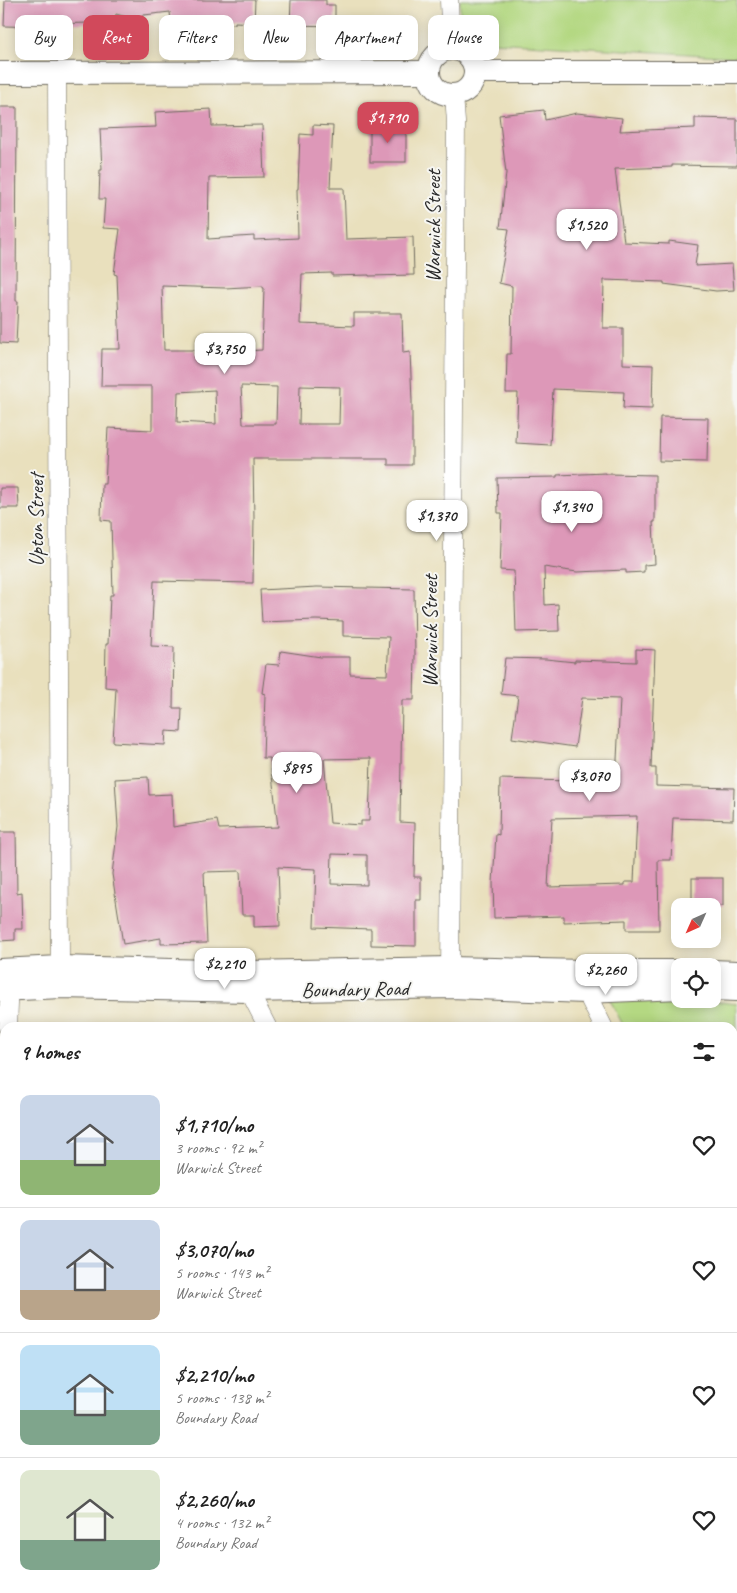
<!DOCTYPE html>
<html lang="en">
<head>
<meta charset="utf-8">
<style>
	:root { --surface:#fff; --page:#f6f6f6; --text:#222; --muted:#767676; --line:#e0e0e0; --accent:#d1495b }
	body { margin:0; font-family:Caveat,sans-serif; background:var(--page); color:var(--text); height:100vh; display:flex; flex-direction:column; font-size:19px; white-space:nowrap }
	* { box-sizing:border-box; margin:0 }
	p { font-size:16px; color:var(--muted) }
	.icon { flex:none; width:28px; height:28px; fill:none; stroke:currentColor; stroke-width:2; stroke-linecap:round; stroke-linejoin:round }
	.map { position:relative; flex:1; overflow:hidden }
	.side { position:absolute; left:0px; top:1022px; width:738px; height:571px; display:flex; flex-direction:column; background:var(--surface); border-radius:15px 15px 0 0; box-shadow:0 2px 12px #0003 }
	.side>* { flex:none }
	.top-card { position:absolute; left:15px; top:15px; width:708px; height:45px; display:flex; gap:10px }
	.needle { width:32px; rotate:225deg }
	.fabs { position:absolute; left:671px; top:898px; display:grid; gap:10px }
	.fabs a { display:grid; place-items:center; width:50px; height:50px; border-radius:10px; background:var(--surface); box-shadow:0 2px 12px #0003; font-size:25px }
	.price { position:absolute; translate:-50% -42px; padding:0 11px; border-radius:10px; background:#fff; color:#222; font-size:16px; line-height:32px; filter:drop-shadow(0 1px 2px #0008) }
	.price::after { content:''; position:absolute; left:50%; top:30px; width:15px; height:11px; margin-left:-8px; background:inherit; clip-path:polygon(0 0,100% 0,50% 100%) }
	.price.selected { background:var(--accent); color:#fff }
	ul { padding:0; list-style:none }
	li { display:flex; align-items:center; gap:15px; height:125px; padding:0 20px }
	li+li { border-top:1px solid var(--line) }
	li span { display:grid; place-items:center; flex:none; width:140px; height:100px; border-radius:10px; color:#555 }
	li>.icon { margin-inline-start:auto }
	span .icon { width:60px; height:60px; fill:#fffc; stroke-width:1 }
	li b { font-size:21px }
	h2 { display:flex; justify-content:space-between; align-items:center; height:60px; padding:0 20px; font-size:21px }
	.pill { padding:0 18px; border-radius:10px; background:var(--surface); box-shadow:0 2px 12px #0003; font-size:18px; line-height:45px }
	.pill.selected { background:var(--accent); color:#fff }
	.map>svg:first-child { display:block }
</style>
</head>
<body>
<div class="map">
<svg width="737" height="1593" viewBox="0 0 737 1593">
	<rect width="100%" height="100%" fill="#f6f6f2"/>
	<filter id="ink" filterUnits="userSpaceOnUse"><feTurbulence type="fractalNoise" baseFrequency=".02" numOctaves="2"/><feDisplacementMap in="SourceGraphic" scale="10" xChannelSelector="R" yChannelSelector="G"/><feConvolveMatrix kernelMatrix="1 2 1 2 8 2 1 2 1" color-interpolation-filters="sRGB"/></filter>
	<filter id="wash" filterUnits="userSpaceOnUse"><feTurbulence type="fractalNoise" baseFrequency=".0096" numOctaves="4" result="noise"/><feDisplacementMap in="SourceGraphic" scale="20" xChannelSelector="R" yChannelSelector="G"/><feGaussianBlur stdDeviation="1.12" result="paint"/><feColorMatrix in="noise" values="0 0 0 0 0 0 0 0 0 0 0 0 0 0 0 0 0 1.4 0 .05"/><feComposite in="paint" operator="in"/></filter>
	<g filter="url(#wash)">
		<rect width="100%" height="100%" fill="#e9e0bd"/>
		<g fill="#b4d882" stroke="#708256">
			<polygon points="460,0 737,0 737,57 493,42 483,38 460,12"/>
			<polygon points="609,998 705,1000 737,1004 737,1257 732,1248 732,1028 624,1027"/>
		</g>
		<g id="blocks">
			<g fill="#dd98b8" fill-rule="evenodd">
				<polygon points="5,0 255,0 254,23 235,22 235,24 219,25 219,19 171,21 170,12 127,17 116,14 112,28 92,23 40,24 40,27 4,26"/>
				<polygon points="291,0 326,0 326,5 335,5 335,26 290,25"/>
				<polygon points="0,107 17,107 16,301 18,301 16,344 0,343"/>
				<path d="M211,109L212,126L262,125L264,177L209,178L208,239L254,236V240L298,238L297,189H298L300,134L313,135V125L333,126L330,188H344L346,239L413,237L414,275L369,276V275L332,276V273L302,274L300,324L354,326V313H402L403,353L410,352L412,401V465H388V459H253L254,518L253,583L154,581L151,646L174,647L173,708H182L181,732L166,731L165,745L113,742L116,688L105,687L106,644H108L110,595H113L111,521L101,520L102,484H105L108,428L152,430V386H101L102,349H120L117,275L114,274L120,229L103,228L105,199H99L100,170H102L100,129L156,127L155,112ZM162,286L225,288L263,286V288H264L262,350L195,354V350H164ZM241,386L277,387L276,424H243ZM300,386L340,387L339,424H299ZM215,390L216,424L177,422L178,392Z"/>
				<polygon points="544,110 545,120 577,113 622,118 620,131 695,128 695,118 737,119 737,166 672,165 672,167 615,169 624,242 669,244 669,241 698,245 695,266 732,264 734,290 716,291 664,284 664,282 604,280 603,328 623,328 623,364 653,365 652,409 623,408 624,392 553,389 550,445 516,443 518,393 506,393 507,354 511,354 512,286 499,283 509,229 500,228 506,173 499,115"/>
				<rect x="370" y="125" width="36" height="37"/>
				<polygon points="660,417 708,418 707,462 659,461"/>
				<polygon points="606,473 606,474 655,475 655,522 653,522 655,564 644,565 644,572 626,573 626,570 577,572 544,567 545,605 558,604 559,631 516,632 514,571 500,570 502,513 498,513 497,478 557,477 557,475"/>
				<polygon points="0,488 18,488 19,508 0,508"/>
				<path d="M317,587L414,589L415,655L414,700H402L400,822L415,823L414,877H421V900H416V946L371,945V929L314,927L316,869L278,867L280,926L254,927V915H242L240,871L204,872L207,943L161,944V938L123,944L112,874L118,827L115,779L148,777L149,795L172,794L173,827L217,820L219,829L278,827L270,758H263L265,694L262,693L266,664L279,665L281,651L321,657H350V674L387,675L389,637L343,636V621L316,620L262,622L260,590ZM371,758L369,821H361V825L330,823L324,759ZM332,854L367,855V885L331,884Z"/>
				<path d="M636,649L655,650L651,768H656V786L734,788L733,820L673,818L671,860H658L659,930H626V920L564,922V916L494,918L493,883L496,834L499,835L500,779L568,781L616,780L620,699L582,698L575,747L512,738L518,696L501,694L505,658L546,659L575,662V660L636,662ZM637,816L634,882H625V885L548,887L552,818Z"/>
				<polygon points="0,832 16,832 17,893 22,892 23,929 15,929 15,940 0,941"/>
				<rect x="692" y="878" width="31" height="28"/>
			</g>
		</g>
	</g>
	<g filter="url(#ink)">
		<use href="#blocks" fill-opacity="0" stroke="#6e6a5e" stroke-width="1"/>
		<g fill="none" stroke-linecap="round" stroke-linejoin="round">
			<g stroke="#6e6a5e" stroke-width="19">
				<g id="minor">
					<polyline points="449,0 451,49"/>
					<polyline points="57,73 60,967"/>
					<polyline points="450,979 456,122 454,95"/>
					<polyline points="248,980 249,991 268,1028"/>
					<polyline points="585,980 586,992 604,1028"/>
					<polyline points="8,1028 10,978"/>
					<polyline points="0,1187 5,1094"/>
					<polyline points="732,1276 737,1285"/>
					<polyline points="732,1430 737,1428"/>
					<polyline points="209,1589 211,1593"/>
					<polyline points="546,1589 548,1593"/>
				</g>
			</g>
			<g stroke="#6e6a5e" stroke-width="24">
				<g id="tertiary">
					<circle cx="452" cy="72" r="23"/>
					<polyline points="475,72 737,72"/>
					<polyline points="0,73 429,72"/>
					<polyline points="0,970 60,967 247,972 450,968 585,971 680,971"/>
					<polyline points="712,971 737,972"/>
					<polyline points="712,989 737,990"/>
					<polyline points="0,990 61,987 249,991 451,987 586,992 680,988"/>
				</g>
			</g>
			<use href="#minor" stroke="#fff" stroke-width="18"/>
			<use href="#tertiary" stroke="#fff" stroke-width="22"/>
		</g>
	</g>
	<g text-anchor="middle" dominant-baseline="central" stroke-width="4" stroke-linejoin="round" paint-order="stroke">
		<g font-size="21" fill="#2b2b2b" stroke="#f6f6f2">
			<text transform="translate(433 226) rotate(-90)">Warwick Street</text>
			<text transform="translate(36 520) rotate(-90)">Upton Street</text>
			<text transform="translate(430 631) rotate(-90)">Warwick Street</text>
			<text transform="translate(355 989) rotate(-1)">Boundary Road</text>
		</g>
	</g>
</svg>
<div class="fabs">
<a><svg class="needle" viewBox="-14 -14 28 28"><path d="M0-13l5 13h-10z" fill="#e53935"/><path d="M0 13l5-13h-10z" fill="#767676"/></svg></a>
<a><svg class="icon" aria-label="locate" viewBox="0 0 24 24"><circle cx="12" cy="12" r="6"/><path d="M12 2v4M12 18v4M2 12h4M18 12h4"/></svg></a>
</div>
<b class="price selected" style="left:388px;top:144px">$1,710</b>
<b class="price" style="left:587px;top:251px">$1,520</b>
<b class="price" style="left:225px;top:375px">$3,750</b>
<b class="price" style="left:572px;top:533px">$1,340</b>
<b class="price" style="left:437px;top:542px">$1,370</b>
<b class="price" style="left:297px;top:794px">$895</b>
<b class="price" style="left:590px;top:802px">$3,070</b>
<b class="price" style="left:225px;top:990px">$2,210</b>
<b class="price" style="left:606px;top:996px">$2,260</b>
<div class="top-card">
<a class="pill">Buy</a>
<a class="pill selected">Rent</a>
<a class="pill">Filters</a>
<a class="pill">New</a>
<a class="pill">Apartment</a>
<a class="pill">House</a>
</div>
<section class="side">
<h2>9 homes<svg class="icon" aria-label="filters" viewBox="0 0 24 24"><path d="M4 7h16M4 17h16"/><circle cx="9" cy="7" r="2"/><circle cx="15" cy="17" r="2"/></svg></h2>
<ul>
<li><span style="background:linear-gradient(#c9d6e8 65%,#8fb573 0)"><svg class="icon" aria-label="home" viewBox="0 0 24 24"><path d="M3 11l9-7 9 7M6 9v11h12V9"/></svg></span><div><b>$1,710/mo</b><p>3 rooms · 92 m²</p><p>Warwick Street</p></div><svg class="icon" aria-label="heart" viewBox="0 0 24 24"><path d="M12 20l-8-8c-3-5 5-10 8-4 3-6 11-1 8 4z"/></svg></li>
<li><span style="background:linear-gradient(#c9d6e8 70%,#b9a48a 0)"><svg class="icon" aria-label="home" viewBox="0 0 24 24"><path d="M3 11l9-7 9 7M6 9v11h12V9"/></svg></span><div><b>$3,070/mo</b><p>5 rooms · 143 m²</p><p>Warwick Street</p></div><svg class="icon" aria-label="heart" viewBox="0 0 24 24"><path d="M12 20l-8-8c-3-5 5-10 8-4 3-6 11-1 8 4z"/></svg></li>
<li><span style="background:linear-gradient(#bfe0f5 65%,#7fa58c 0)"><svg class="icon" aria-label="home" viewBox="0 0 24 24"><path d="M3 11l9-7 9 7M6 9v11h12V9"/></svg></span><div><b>$2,210/mo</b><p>5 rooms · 138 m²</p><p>Boundary Road</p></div><svg class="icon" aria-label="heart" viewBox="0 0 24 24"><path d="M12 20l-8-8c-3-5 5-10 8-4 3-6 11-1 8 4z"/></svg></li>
<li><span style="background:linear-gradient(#dfe7d0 70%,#7fa58c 0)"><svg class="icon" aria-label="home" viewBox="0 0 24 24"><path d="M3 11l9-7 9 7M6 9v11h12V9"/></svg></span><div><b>$2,260/mo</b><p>4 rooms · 132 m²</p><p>Boundary Road</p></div><svg class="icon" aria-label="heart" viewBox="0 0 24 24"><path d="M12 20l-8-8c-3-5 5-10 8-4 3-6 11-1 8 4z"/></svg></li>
</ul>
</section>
</div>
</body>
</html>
